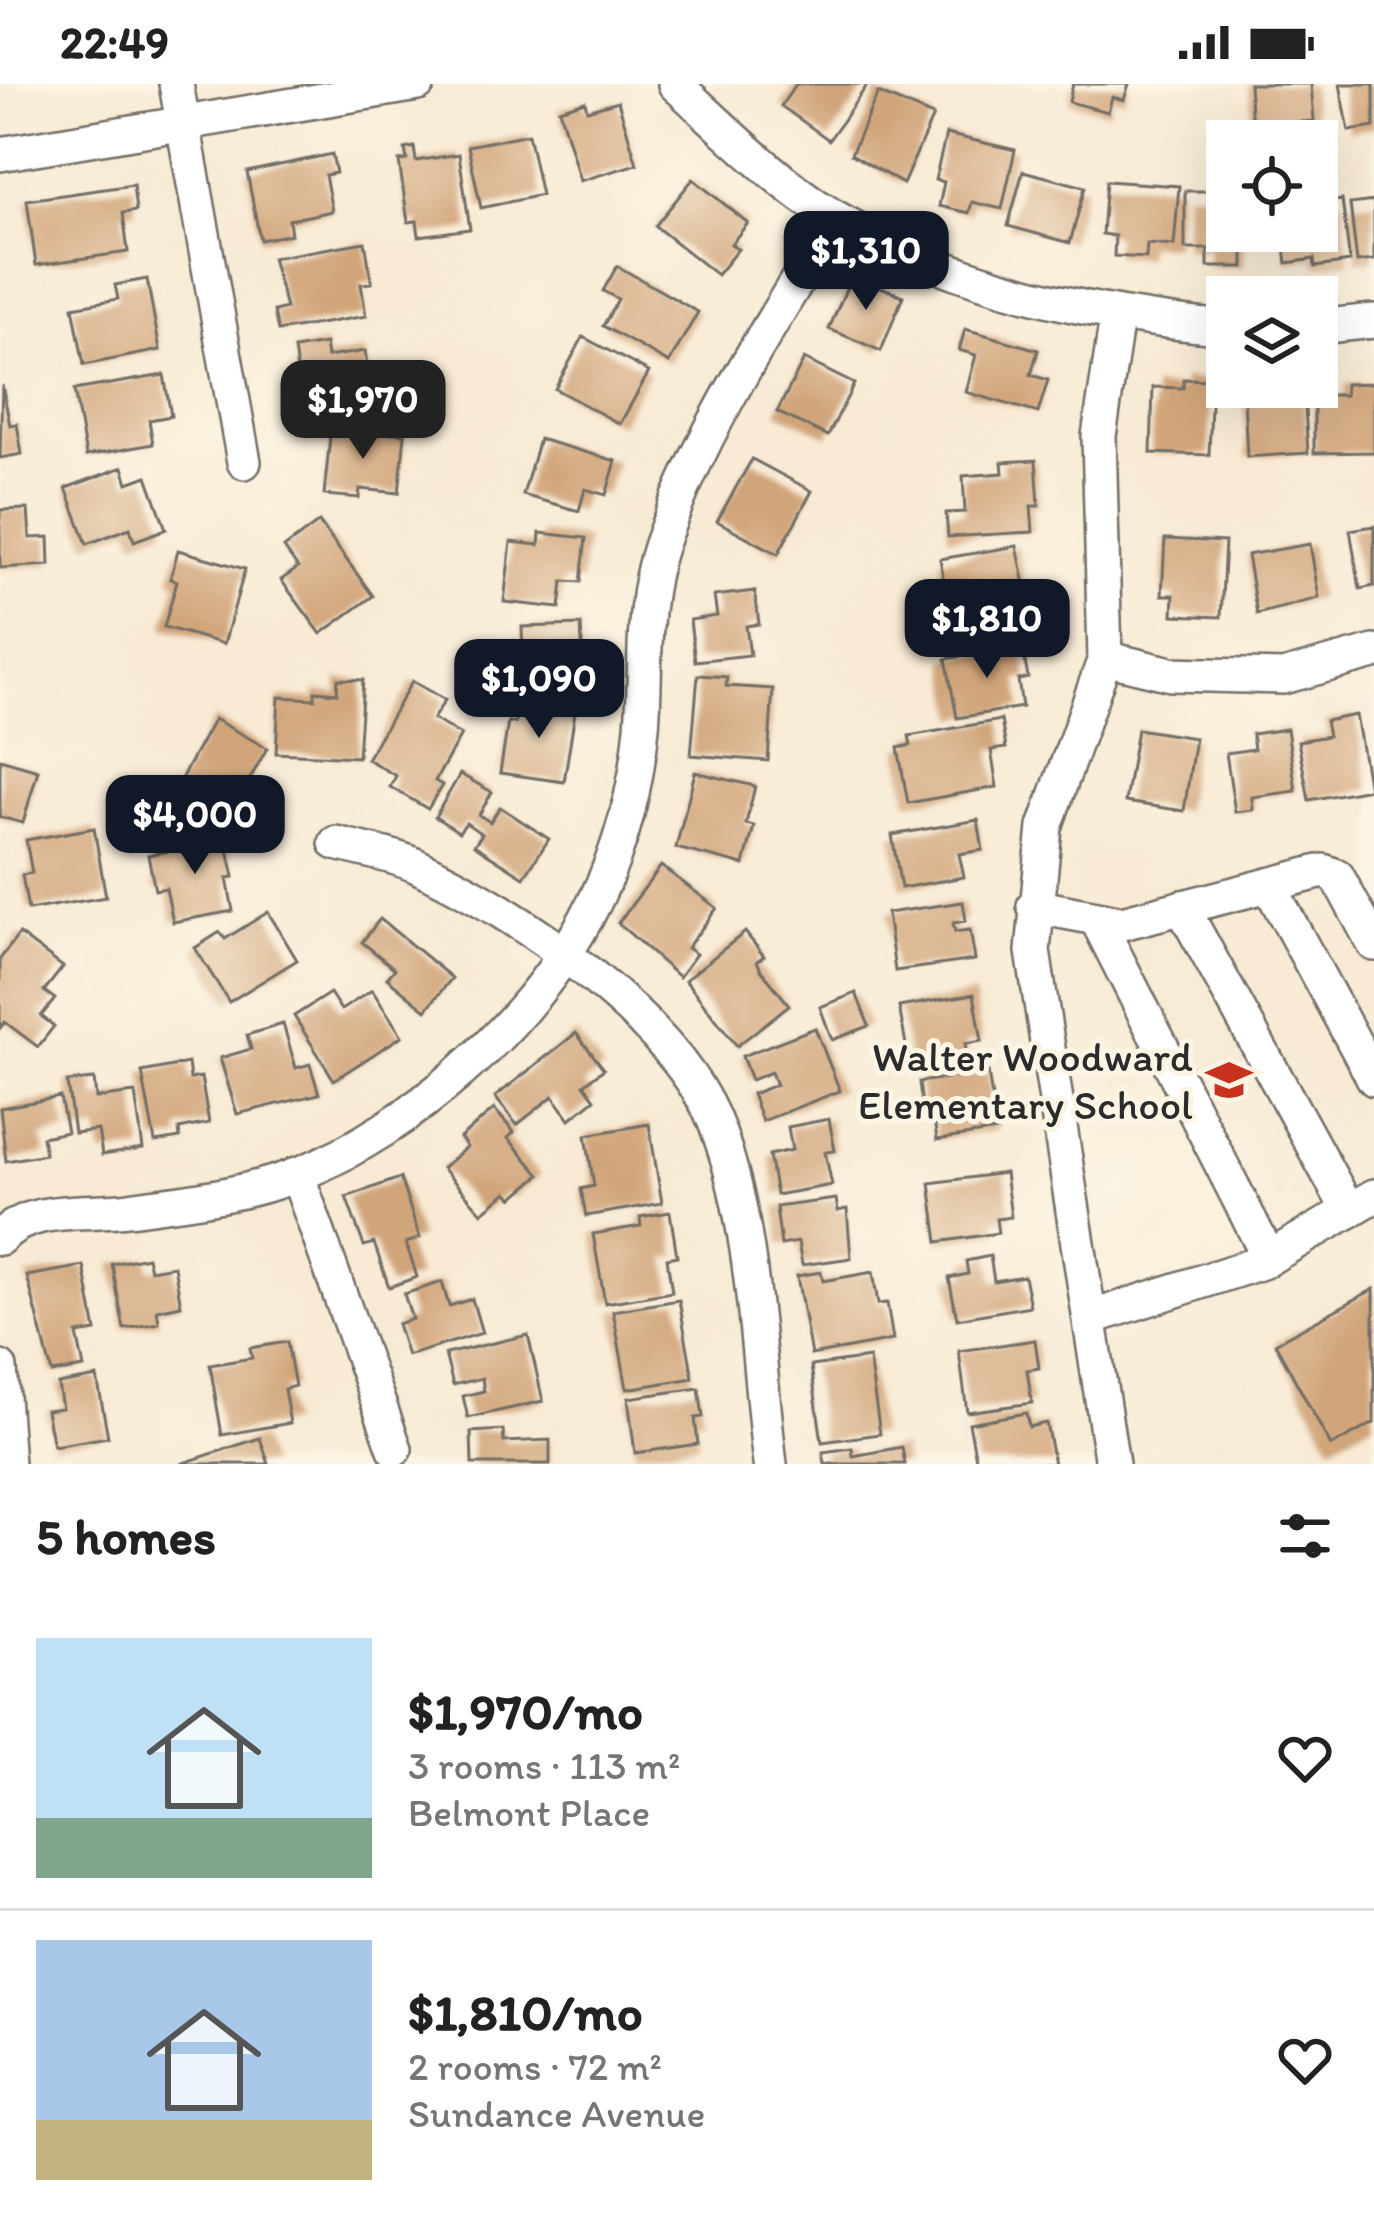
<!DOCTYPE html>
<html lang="en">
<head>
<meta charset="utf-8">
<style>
	:root { --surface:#fff; --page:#f6f6f6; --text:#222; --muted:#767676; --line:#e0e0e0; --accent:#111827 }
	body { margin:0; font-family:Itim,sans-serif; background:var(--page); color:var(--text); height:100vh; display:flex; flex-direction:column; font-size:45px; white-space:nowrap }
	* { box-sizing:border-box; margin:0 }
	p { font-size:39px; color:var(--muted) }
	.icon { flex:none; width:66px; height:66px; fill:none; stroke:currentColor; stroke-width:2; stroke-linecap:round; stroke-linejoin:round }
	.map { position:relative; height:1380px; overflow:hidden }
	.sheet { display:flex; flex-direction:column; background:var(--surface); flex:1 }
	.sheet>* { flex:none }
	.fabs { position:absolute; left:1206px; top:36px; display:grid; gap:24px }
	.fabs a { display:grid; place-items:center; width:132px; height:132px; border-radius:0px; background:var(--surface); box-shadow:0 12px 48px #0002; font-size:60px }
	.price { position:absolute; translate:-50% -102px; padding:0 27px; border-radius:24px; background:var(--accent); color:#fff; font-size:39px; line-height:78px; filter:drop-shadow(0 3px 6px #0008) }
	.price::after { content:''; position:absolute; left:50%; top:72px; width:36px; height:27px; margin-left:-18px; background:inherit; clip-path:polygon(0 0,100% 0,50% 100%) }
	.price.selected { background:#222; color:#fff }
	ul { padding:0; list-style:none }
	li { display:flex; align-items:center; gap:36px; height:300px; padding:0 36px }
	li+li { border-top:3px solid var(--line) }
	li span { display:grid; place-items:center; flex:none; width:336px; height:240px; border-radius:0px; color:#555 }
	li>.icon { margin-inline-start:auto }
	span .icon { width:144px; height:144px; fill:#fffc; stroke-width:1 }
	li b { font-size:51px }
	h2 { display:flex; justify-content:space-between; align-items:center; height:144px; padding:0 36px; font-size:51px }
	.status { display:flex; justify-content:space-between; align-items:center; height:84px; padding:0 60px; background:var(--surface); direction:ltr }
	.status svg { height:33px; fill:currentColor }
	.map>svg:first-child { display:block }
</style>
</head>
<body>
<div class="status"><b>22:49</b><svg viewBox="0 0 49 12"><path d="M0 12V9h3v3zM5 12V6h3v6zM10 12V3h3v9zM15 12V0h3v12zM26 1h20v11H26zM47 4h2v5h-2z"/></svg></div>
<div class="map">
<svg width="1374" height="1380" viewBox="0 0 1374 1380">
	<rect width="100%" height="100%" fill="#fcf5e5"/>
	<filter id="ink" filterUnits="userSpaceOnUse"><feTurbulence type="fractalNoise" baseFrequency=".00833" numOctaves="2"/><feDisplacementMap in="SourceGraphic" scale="24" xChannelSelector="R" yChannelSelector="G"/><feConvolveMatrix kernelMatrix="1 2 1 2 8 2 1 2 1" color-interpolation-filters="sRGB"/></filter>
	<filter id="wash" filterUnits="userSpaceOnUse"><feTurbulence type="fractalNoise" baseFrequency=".004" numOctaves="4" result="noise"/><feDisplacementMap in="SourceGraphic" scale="48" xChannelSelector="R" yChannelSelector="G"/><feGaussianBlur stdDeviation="2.7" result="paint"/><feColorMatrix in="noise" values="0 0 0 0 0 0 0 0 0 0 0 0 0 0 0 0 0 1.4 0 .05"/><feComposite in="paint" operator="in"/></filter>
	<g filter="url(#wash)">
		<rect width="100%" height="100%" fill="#f8ead4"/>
		<g id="blocks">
			<g fill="#d1a57a">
				<polygon points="796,0 868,0 829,56 781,22"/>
				<polygon points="1073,0 1129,0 1124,16 1112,13 1108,28 1069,18"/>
				<polygon points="1249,0 1311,0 1314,37 1252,42"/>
				<polygon points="1340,0 1374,0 1374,43 1349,47"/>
				<polygon points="878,9 933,32 903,100 851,70"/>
				<polygon points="585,17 587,26 618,17 637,80 580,97 559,25"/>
				<polygon points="528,50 541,111 481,124 468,62"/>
				<polygon points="946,50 1015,66 1002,125 972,118 969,129 939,122 944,98 935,96"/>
				<polygon points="414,63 416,77 459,70 470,145 419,152 417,137 408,138 399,77 407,76 405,65"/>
				<polygon points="332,70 336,89 325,91 332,127 289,136 291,150 260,156 247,88"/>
				<polygon points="1023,87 1085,103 1070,159 1008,142"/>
				<polygon points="693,95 748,139 731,160 738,165 717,191 655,142"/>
				<polygon points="1106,97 1179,102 1174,162 1147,160 1146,174 1114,172 1115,152 1102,150"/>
				<polygon points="133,101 136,127 123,129 128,168 36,181 27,116"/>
				<polygon points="1185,107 1227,107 1227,147 1244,147 1244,183 1208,183 1208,165 1185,165"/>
				<polygon points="1342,116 1350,178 1315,183 1314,175 1287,179 1283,147 1317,147 1317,119"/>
				<polygon points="1374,117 1374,176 1357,178 1350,120"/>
				<polygon points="365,158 372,199 361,200 366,232 278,247 274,227 286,224 272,174"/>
				<polygon points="617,182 698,228 669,279 603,242 618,215 603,207"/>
				<polygon points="852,191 903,212 881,267 829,245"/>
				<polygon points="147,195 160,266 84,281 73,223 118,215 115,201"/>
				<polygon points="965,245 1038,266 1031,291 1048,296 1038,329 966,308 976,271 959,266"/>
				<polygon points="583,253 649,288 620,340 555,305"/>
				<polygon points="325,260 327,273 365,267 373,327 304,337 294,265"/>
				<polygon points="804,275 854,300 828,352 777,328"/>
				<polygon points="164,291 171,332 149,336 153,360 86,372 74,306"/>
				<polygon points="1183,295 1212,296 1209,371 1151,369 1153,303 1183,304"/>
				<polygon points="1374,299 1374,368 1314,369 1314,311 1345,311 1345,300"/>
				<polygon points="2,301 10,341 17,340 22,370 0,374"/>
				<polygon points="1304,309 1308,369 1247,373 1244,313"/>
				<polygon points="331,343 405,350 399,409 360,405 359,414 324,411"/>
				<polygon points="539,355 616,377 606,411 585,405 579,427 523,411"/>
				<polygon points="752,375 812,407 778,470 717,437"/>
				<polygon points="1036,376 1039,422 1031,422 1033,448 948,453 946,429 965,428 963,392 1003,389 1002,378"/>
				<polygon points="123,383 128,399 147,392 166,445 134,457 130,444 87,460 66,404"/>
				<polygon points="28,425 30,454 49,453 50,481 0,484 0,426"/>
				<polygon points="319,438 373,512 321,550 281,496 298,484 284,464"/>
				<polygon points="1374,442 1374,502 1360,505 1350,446"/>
				<polygon points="540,449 586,454 581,498 563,497 560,524 504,518 511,458 539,461"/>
				<polygon points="1165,455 1225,458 1221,533 1173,531 1174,511 1162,511"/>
				<polygon points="1310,460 1319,514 1257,530 1247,471"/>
				<polygon points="1017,462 1029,520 950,534 940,475"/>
				<polygon points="178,466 245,485 224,560 164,543 177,497 170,495"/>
				<polygon points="755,507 759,540 746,542 750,571 695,577 690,536 717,532 714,512"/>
				<polygon points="581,541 583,579 565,579 566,602 524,604 522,543"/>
				<polygon points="1022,562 1028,594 1018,596 1022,623 957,634 946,575"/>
				<polygon points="698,591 727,593 726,602 773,605 768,677 691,671"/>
				<polygon points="338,595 363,596 358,673 276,669 279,613 315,615 315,607 337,609"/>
				<polygon points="412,597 445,616 433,635 461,651 435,697 442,701 428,725 390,703 396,692 367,675"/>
				<polygon points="519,614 576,622 564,698 500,689 508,638 515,639"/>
				<polygon points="1356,631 1369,705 1309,716 1298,657 1328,652 1325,637"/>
				<polygon points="214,635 267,664 230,731 177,702"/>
				<polygon points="1001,636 1006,664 991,666 997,703 908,719 898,664 911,661 909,652"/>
				<polygon points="1137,645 1195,654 1184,727 1125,718"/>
				<polygon points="1287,645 1296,707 1252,713 1253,726 1235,728 1226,669 1254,665 1252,650"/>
				<polygon points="0,675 38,686 23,739 0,733"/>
				<polygon points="695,688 755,702 746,740 754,742 744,781 676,764"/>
				<polygon points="460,690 492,708 479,731 490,738 500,723 549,755 524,793 474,761 482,750 466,739 459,748 435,733"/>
				<polygon points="978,736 983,766 959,770 964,793 901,804 892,751"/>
				<polygon points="94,744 106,813 28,826 22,791 32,789 26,756"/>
				<polygon points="224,747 234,793 227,794 233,827 173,838 166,804 155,806 148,771 196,762 194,752"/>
				<polygon points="661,782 717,824 687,864 696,870 679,893 618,839"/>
				<polygon points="963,818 966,837 953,839 955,848 970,846 975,876 895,887 887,829"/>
				<polygon points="268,828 297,876 229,918 195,864 220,848 225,855"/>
				<polygon points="380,835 452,894 426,926 387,894 395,885 362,858"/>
				<polygon points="745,848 764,872 757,877 761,886 789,921 737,962 685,896"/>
				<polygon points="19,850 63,883 44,907 55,915 41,932 54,942 38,963 5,938 0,944 0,875"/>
				<polygon points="372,906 402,952 334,996 294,932 330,909 341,926"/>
				<polygon points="856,909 869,942 832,956 820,923"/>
				<polygon points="974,910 982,957 965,960 967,972 910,982 899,923"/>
				<polygon points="283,940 296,984 310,980 319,1010 237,1030 220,974 251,965 247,951"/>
				<polygon points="815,944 840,1007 762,1037 752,1010 776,1001 771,988 751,996 742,972"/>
				<polygon points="576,949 604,985 584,1000 595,1015 570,1035 553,1012 517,1041 495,1013"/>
				<polygon points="188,979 190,995 201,993 209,1039 179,1045 180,1054 155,1058 142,988"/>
				<polygon points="988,988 997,1047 937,1056 934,1036 924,1038 919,998"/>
				<polygon points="94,995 96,1014 135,1009 143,1065 102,1071 98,1046 74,1049 67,998"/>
				<polygon points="60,1013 67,1048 42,1053 45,1070 6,1077 0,1024"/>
				<polygon points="494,1025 514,1048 508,1054 540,1091 513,1114 507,1108 482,1129 442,1084 467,1063 460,1054"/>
				<polygon points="829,1035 835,1067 825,1068 832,1101 776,1111 769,1071 792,1066 788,1043"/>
				<polygon points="649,1040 662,1119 586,1132 581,1105 594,1102 586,1051"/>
				<polygon points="1005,1089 1011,1133 996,1135 998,1149 938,1158 930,1099"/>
				<polygon points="400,1094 420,1154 406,1159 417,1193 389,1203 374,1159 364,1162 346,1113"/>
				<polygon points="836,1115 838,1127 847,1125 851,1174 802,1181 798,1158 781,1161 776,1123"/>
				<polygon points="670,1128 677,1172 667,1174 672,1208 605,1219 593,1150 641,1142 640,1133"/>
				<polygon points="990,1172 994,1197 1024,1192 1030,1222 957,1235 949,1194 968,1190 966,1177"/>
				<polygon points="147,1173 150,1186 174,1182 181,1221 157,1226 159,1239 124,1245 112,1180"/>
				<polygon points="84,1182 96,1247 77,1250 84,1284 52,1289 27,1192"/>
				<polygon points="821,1188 823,1197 873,1188 878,1220 887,1219 893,1256 811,1271 797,1192"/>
				<polygon points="442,1198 449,1222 472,1215 482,1249 407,1272 397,1240 412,1235 404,1210"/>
				<polygon points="1374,1205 1374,1339 1331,1362 1275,1259"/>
				<polygon points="679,1216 693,1294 627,1305 613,1227"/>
				<polygon points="528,1251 543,1317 468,1334 463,1312 484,1307 482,1294 453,1301 445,1270"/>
				<polygon points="1035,1256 1039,1284 1027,1286 1032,1319 967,1328 959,1267"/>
				<polygon points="287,1258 295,1302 284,1305 290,1339 222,1351 210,1281 252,1274 250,1264"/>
				<polygon points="869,1274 880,1350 822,1358 811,1282"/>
				<polygon points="97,1293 108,1353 53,1362 46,1326 62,1324 58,1300"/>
				<polygon points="699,1304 703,1333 695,1334 698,1360 635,1369 628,1314"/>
				<polygon points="1026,1329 1029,1343 1046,1339 1054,1380 977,1380 969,1339"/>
				<polygon points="503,1346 504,1358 550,1356 550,1380 472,1380 471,1348"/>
				<polygon points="260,1354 269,1380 183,1380 183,1379"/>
				<polygon points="902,1363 905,1380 825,1380 823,1368 852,1364 853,1372"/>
			</g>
		</g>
	</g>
	<g filter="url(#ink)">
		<use href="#blocks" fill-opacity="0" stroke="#736e66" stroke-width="3"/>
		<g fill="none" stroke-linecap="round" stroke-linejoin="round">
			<g stroke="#736e66" stroke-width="38">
				<g id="minor">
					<polyline points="176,0 244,378"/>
					<path d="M675,0C720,41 786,107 838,135C961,203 1089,231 1227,244"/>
					<polyline points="0,70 418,0"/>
					<polyline points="1317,243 1374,237"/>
					<polyline points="1105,574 1171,590 1283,593 1374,568"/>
					<path d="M336,759C361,766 391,770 415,781C518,828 679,938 718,1046C755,1146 757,1274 770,1380"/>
					<polyline points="1269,801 1374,995"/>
					<polyline points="1034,822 1122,839 1323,787 1337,792 1374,860"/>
					<polyline points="1182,823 1349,1127"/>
					<polyline points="1096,834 1269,1174"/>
					<polyline points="297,1090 395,1365"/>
					<path d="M0,1154C31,1120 87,1131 129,1125C185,1117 246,1111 299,1090C356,1067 414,1029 460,988C567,894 629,787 642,643C647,582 640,523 660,463C700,346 772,240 835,134"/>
					<polyline points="1090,1234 1262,1178 1374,1112"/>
					<polyline points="0,1284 7,1380"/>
					<polyline points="1112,1380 1033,867 1045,743 1105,574 1099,352 1117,234"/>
				</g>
			</g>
			<use href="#minor" stroke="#fff" stroke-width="33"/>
		</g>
	</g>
	<defs>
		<g id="school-bare" transform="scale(3.6)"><path d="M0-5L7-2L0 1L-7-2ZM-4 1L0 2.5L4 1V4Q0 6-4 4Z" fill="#c8321e" stroke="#fcf5e5" stroke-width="2.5" paint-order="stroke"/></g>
	</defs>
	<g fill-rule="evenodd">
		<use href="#school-bare" x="1229" y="996"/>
	</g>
	<g text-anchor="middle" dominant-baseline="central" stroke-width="10" stroke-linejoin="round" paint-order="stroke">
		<g font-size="42" fill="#2b2b2b" stroke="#fcf5e5" text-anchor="end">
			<text x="1193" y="972">Walter Woodward<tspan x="1193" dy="48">Elementary School</tspan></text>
		</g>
	</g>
</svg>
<div class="fabs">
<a><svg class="icon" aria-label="locate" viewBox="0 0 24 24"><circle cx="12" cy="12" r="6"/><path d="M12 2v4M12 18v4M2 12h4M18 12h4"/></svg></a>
<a><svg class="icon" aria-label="layers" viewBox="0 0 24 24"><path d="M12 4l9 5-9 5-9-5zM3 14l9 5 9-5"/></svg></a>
</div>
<b class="price" style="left:866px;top:229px">$1,310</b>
<b class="price selected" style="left:363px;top:378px">$1,970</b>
<b class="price" style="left:987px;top:597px">$1,810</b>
<b class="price" style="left:539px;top:657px">$1,090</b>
<b class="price" style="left:195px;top:793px">$4,000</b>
</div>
<section class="sheet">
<h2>5 homes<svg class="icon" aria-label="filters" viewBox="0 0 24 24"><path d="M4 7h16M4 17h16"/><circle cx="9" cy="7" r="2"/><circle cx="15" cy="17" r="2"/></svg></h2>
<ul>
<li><span style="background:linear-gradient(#bfe0f5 75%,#7fa58c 0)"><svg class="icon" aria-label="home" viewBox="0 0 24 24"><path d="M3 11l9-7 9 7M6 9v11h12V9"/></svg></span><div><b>$1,970/mo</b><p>3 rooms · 113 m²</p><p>Belmont Place</p></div><svg class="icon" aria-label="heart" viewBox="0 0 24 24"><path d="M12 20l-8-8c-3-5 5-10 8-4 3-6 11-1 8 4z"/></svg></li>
<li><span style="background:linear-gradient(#a9c7e8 75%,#c2b280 0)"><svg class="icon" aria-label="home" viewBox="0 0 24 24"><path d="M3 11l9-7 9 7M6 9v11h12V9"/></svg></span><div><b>$1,810/mo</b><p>2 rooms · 72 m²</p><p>Sundance Avenue</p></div><svg class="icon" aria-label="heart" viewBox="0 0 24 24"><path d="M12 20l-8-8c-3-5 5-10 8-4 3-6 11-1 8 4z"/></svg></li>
</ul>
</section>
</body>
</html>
